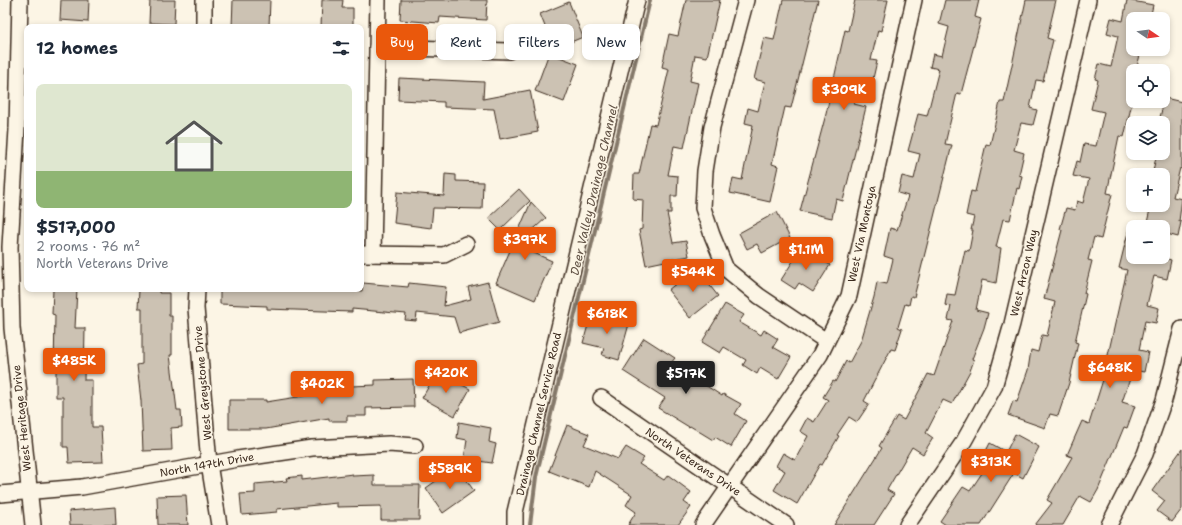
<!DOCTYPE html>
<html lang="en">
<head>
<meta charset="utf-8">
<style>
	:root { --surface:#fff; --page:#f2f2f3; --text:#1f2937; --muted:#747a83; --line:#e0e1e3; --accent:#ea580c }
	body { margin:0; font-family:"Shantell Sans",sans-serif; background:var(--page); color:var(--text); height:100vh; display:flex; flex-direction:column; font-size:15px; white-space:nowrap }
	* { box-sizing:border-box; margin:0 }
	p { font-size:13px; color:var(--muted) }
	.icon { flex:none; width:22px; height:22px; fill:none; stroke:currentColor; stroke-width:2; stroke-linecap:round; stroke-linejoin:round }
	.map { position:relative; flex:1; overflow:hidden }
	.details { position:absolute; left:24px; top:24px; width:340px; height:268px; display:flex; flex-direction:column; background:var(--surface); border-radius:8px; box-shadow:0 2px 6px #0003 }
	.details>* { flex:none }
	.top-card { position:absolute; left:376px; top:24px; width:380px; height:36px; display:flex; gap:8px }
	.needle { width:26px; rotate:103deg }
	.buttons { position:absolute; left:1126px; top:12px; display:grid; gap:8px }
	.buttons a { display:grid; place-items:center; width:44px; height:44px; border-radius:8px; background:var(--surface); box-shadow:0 2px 6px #0003; font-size:20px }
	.price { position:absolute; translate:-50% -34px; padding:0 9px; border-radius:4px; background:var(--accent); color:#fff; font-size:13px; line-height:26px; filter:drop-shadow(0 1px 2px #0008) }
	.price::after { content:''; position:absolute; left:50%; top:24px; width:12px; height:9px; margin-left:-6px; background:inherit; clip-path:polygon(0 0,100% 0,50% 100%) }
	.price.selected { background:#222; color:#fff }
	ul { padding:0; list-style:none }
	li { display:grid; align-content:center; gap:8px; height:212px; padding:0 12px }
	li+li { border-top:1px solid var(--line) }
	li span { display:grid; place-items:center; height:124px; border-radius:8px; color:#555 }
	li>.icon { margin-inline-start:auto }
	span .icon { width:72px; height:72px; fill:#fffc; stroke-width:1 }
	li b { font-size:17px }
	h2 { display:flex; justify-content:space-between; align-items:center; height:48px; padding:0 12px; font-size:17px }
	.tag { padding:0 14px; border-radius:8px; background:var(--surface); box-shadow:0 2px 6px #0003; font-size:14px; line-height:36px }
	.tag.selected { background:var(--accent); color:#fff }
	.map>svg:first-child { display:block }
</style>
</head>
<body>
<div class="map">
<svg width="1182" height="525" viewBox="0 0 1182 525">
	<rect width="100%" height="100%" fill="#fcf5e5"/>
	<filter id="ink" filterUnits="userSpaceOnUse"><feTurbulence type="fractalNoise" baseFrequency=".025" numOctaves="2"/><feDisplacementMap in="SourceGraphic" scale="8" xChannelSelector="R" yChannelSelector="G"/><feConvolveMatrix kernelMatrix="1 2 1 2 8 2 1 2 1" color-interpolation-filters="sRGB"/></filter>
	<g filter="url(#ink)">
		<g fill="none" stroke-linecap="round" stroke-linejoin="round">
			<polyline stroke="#85796b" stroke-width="4" points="530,525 536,477 650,0"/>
		</g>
		<g fill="#ccc2b3" stroke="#3b2a1e">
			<polygon points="61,0 89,0 88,22 60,20"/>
			<polygon points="150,0 175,0 174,24 149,23"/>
			<polygon points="233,0 270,0 269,27 232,27"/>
			<polygon points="322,0 343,0 342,8 353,8 353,27 321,27"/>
			<polygon points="401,0 487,0 486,20 440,17 439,23 400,20"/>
			<polygon points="686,0 720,0 707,57 695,55 690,81 698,83 684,148 674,146 668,175 678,176 677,196 671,196 671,213 667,213 673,243 686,241 689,256 646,265 639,230 642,229 643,200 633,199 634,174 639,174 650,124 656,125 669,69 662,67 669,34 678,36"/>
			<polygon points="783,0 818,0 791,108 785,107 772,164 778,166 770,202 730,193 733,178 742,180 753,125 745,123 748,108 758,111 765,82 754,79 764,38 774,40"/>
			<polygon points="855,0 888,0 881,31 878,30 871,60 877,61 872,83 860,80 854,104 866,107 843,201 836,199 832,218 800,211 826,114 845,30 848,31"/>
			<polygon points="945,0 979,0 975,17 981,19 961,94 957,93 945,144 952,145 914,297 911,296 909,305 905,304 898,327 902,329 895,350 891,349 864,401 869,404 857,422 849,417 837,435 839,436 822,465 820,464 797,504 774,490 785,471 776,466 783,453 795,460 808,436 800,431 807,418 814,422 828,400 823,397 833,381 835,382 846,361 849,363 861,341 874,297 877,282 887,284 893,259 884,256 890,228 897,230 908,196 898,193 902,176 914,179 920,154 908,151 918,114 927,116 939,69 930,67 933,54 942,56 949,27 939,24"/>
			<polygon points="1026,0 1056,0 1047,38 1053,40 1043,81 1036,80 1030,108 1037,110 1033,125 1021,123 1014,150 1024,153 1019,175 1022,176 1019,189 1017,188 1010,220 1003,219 996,247 1001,248 996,283 982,280 976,310 988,313 984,328 972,359 974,360 970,371 952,404 943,400 926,433 933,438 923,454 912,447 887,490 894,494 874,525 834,525 882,448 879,446 897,416 904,420 928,374 934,376 953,321 948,320 951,306 945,305 947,294 955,295 965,250 969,251 973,230 971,230 974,217 966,215 971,191 975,192 986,144 990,145 1000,102 1004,102"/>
			<polygon points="1127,0 1153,5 1150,19 1133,19 1133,54 1140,55 1136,71 1133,71 1133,84 1129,102 1132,103 1124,137 1119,136 1107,193 1112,194 1101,239 1094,237 1088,260 1092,261 1084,293 1086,294 1075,342 1078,343 1069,383 1058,416 1050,414 1045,428 1008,415 1013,401 1017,402 1028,370 1031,350 1038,352 1042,335 1047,336 1055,302 1044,299 1062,230 1060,229 1066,208 1075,210 1077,201 1083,203 1089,179 1073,176 1077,161 1080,162 1084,144 1096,146 1104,112 1091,109 1098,80 1095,79 1099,64 1111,67 1118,36 1107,33 1111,18 1123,21"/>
			<polygon points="569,2 583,37 554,49 540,14"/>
			<polygon points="549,53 578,64 564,102 535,91"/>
			<polygon points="399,78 484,82 483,99 530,90 538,132 500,139 494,109 444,107 444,102 398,100"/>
			<polygon points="1165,98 1182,102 1182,169 1180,168 1173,197 1182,199 1179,221 1181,222 1178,237 1163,233 1163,227 1146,227 1151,205 1163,205 1163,175 1152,175 1157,153 1163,153 1163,144 1168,123 1159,121"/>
			<polygon points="445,174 456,175 456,181 483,182 482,209 433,208 431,228 394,223 397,192 444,196"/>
			<polygon points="519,189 530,201 500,230 488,218"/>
			<polygon points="531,202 546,218 516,245 552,261 535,300 496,283"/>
			<polygon points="777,212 790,238 762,253 757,244 747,249 739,233"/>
			<polygon points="1129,228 1133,228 1133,257 1165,257 1165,258 1171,260 1167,279 1154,276 1147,305 1159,308 1156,323 1145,321 1139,350 1148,352 1144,372 1133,370 1122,402 1135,406 1127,428 1124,427 1098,490 1091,502 1080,496 1063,525 1035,525 1052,503 1047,500 1072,457 1067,455 1082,421 1089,424 1108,364 1106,364 1127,270 1119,268"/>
			<polygon points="802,247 830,265 813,292 799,283 795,289 781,280"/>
			<polygon points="696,268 718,296 690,318 668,290"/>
			<polygon points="488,282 499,322 459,333 454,317 417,313 416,321 405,320 406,314 352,309 352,312 267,309 267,306 220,304 220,289 332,289 362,291 363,283 408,287 409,283 446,287 444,306 471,299 468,287"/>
			<polygon points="53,289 77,289 75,328 85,328 84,380 92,380 92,427 101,427 103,462 69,463 68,447 63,447 63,397 56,397 56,370 54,370 55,315 52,314"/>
			<polygon points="139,289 159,289 159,293 169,293 169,316 172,316 172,355 170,355 177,410 181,410 182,427 171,428 172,450 143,451 141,401 137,365 142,364 142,308 138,308"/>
			<polygon points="725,304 744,315 739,322 761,335 764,330 778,339 773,347 791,357 778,379 760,368 757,374 743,365 746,360 724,347 720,353 702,342"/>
			<polygon points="591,314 629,324 619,360 602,355 604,348 583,343"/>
			<polygon points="644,338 675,358 671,363 722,396 723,394 741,404 735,414 746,421 731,447 715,437 713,440 690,426 689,427 658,408 665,398 623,371"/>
			<polygon points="437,372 470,389 455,416 422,398"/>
			<polygon points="413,379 414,407 366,408 366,416 347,416 347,421 329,421 329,418 266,429 229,429 229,400 266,400 266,402 329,392 329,387 338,387 338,380 351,380 351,386 375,385 375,380"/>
			<polygon points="459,422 491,428 489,442 496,444 492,463 464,459 467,440 457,438"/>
			<polygon points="567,425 589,434 584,445 618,459 626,447 644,458 639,464 664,480 668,475 691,492 684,502 691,507 678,525 628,525 636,512 626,505 632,495 595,471 589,487 549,471"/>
			<polygon points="1015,434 1039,447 1023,478 1014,473 981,525 946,525 940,521 963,487 970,491 990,461 983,457 990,443 1006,452"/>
			<polygon points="1182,449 1182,509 1172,522 1157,511 1165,501 1152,491"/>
			<polygon points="457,466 474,491 443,513 426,488"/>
			<polygon points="353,474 353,476 374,475 374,485 420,485 419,520 381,520 381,506 337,507 337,503 277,509 277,512 242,515 240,494 255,493 255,484 287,481 286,478 302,476 302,480"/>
			<polygon points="186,495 188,525 158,525 157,496"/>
			<polygon points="115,507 116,525 70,525 69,511"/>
		</g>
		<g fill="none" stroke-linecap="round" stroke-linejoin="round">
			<g stroke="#3b2a1e" stroke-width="18">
				<g id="minor">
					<polyline points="20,0 17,129 10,247 12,328 33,525"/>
					<polyline points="746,0 712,127 705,171 703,208 712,235 726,269 759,296 826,341"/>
					<polyline points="204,27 204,0"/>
					<polyline points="377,47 509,51"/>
					<polyline points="361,254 444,255 466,244"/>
					<polyline points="373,254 378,0"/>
					<polyline points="197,289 196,308 209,464 219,525"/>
					<polyline points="601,398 786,525"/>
					<polyline points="0,494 82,487 238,459 312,448 389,444 415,446"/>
					<polyline points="515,525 515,512 637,0"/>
					<polyline points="703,525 820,355 849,296 914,0"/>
					<polyline points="907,525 964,441 994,387 1012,324 1088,0"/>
					<polyline points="1109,525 1145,454 1164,400 1182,329"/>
				</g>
			</g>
			<use href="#minor" stroke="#fcf5e5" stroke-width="15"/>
		</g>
	</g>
	<g text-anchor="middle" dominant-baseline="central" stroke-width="3.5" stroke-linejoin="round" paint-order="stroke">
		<g font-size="11" fill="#3b2a1e" stroke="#fcf5e5">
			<text transform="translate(862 234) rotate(-78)">West Via Montoya</text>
			<text transform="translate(1024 273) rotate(-77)">West Arzon Way</text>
			<text transform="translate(203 383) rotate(-95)">West Greystone Drive</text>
			<text transform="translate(539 414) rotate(-77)">Drainage Channel Service Road</text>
			<text transform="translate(22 418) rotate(-96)">West Heritage Drive</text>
			<text transform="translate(693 462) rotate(34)">North Veterans Drive</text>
			<text transform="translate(207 465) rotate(-10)">North 147th Drive</text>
		</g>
		<g font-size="12" font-style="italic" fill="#605144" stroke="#fcf5e5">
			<text transform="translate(594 190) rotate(-77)">Deer Valley Drainage Channel</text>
		</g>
	</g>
</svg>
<div class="buttons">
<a><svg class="needle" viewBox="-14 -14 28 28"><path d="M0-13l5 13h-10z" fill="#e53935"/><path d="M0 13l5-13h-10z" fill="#747a83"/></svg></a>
<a><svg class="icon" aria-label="locate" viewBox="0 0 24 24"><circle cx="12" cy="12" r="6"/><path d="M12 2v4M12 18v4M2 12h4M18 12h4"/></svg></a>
<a><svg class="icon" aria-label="layers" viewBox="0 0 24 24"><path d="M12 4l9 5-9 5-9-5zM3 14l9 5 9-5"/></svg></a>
<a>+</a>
<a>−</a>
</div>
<b class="price" style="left:844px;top:111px">$309K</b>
<b class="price" style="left:525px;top:261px">$397K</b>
<b class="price" style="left:806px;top:271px">$1.1M</b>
<b class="price" style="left:693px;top:293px">$544K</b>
<b class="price" style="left:607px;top:335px">$618K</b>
<b class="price" style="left:74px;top:382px">$485K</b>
<b class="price" style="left:1110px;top:389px">$648K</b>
<b class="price" style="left:446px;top:394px">$420K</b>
<b class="price selected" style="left:686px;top:395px">$517K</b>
<b class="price" style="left:322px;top:405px">$402K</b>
<b class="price" style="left:991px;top:483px">$313K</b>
<b class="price" style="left:450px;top:490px">$589K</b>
<div class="top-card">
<a class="tag selected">Buy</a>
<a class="tag">Rent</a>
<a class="tag">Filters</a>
<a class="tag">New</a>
</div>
<section class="details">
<h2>12 homes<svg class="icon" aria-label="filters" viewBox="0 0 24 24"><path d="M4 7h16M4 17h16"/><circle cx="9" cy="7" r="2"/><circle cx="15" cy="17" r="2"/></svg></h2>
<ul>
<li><span style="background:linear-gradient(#dfe7d0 70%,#8fb573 0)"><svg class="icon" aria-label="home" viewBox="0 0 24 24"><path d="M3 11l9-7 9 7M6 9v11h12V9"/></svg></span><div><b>$517,000</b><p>2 rooms · 76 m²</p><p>North Veterans Drive</p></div></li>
</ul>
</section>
</div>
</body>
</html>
